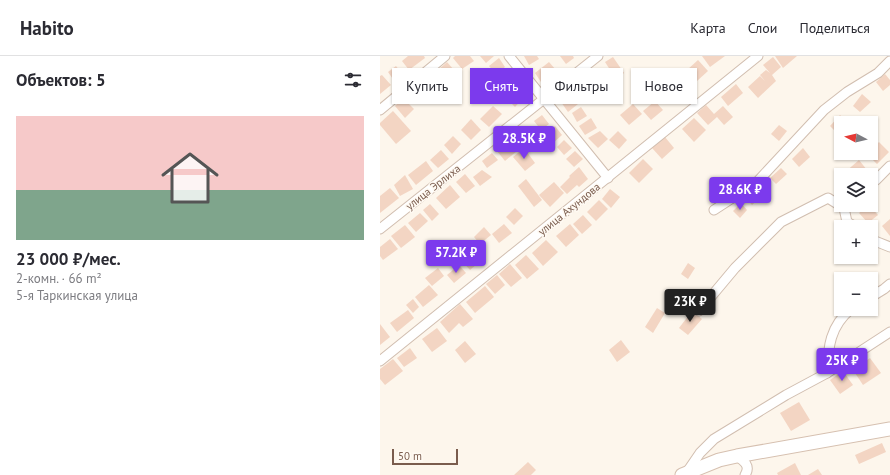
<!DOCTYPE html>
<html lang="ru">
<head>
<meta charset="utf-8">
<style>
	:root { --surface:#fff; --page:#f7f7f7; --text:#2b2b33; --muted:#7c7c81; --line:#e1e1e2; --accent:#7c3aed }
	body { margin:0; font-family:"PT Sans",sans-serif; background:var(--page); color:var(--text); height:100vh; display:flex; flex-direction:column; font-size:15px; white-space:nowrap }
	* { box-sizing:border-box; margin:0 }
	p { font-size:13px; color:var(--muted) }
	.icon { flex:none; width:22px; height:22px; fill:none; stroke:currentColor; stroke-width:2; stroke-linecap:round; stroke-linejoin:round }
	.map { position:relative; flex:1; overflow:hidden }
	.panel { display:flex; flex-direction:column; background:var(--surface); width:380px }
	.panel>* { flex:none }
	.top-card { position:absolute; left:12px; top:12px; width:380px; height:36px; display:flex; gap:8px }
	.needle { width:26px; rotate:277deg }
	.buttons { position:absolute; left:454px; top:60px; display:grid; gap:8px }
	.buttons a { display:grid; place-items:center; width:44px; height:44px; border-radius:0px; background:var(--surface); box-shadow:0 1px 3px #0004; font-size:20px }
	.scale { position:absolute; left:12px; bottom:10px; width:66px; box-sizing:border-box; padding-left:4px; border:2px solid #7a5c4d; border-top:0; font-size:11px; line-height:14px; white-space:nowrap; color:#7a5c4d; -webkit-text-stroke:3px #fffaf3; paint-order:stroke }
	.price { position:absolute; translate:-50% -34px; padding:0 9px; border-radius:4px; background:var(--accent); color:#fff; font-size:13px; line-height:26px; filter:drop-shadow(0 1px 2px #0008) }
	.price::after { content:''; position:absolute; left:50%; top:24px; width:12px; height:9px; margin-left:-6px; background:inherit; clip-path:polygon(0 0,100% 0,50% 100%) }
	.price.current { background:#222; color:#fff }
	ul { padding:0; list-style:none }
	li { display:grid; align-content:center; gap:8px; height:212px; padding:0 16px }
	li+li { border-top:1px solid var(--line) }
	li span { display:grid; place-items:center; height:124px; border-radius:0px; color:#555 }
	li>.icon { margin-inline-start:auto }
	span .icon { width:72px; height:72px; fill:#fffc; stroke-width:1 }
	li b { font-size:17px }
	h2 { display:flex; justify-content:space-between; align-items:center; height:48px; padding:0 16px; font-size:17px }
	.chip { padding:0 14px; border-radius:0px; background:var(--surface); box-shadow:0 1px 3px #0004; font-size:14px; line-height:36px }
	.chip.current { background:var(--accent); color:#fff }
	header { display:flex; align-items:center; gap:24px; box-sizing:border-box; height:56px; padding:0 20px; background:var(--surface); border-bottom:1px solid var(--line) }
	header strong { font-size:19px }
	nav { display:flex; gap:22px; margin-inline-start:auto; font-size:14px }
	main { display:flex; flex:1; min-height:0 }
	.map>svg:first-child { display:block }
</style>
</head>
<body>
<header>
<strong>Habito</strong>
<nav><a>Карта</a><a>Слои</a><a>Поделиться</a></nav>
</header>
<main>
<section class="panel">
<h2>Объектов: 5<svg class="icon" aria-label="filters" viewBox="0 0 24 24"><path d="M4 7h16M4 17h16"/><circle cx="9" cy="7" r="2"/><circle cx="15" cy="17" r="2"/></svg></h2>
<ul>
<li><span style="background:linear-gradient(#f6c9c9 60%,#7fa58c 0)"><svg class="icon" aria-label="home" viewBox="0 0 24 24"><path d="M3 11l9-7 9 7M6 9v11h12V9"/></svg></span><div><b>23 000 ₽/мес.</b><p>2-комн. · 66 m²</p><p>5-я Таркинская улица</p></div></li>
</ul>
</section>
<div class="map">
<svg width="510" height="419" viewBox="0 0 510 419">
	<rect width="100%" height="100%" fill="#fdf6ec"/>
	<g fill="#f3d5c3">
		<polygon points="28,0 44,0 45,2 29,14 22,5"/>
		<polygon points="75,0 90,0 94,5 82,13 73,2"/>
		<polygon points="100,0 114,0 106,7"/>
		<polygon points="144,0 157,0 159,3 149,9"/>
		<polygon points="180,0 193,0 194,2 186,8"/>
		<polygon points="322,0 345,0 330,11"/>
		<polygon points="395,0 417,0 403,12"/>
		<polygon points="233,1 244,17 236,23 225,6"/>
		<polygon points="393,1 401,11 392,19 396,25 378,42 368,31 380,20 385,25 380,19 386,14 390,17 383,9"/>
		<polygon points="119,2 125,11 116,18 109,10"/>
		<polygon points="318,4 328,15 317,25 307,14"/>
		<polygon points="67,6 74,14 65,22 58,14"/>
		<polygon points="169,6 176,14 161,26 155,17"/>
		<polygon points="16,10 23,19 15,26 8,16"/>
		<polygon points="52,16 59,23 48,32 42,25"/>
		<polygon points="127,16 135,24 127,32 119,23"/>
		<polygon points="219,16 227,24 218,33 210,25"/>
		<polygon points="300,17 312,28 303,38 291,27"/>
		<polygon points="505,18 510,24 510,29 503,35 496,26"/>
		<polygon points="2,19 11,29 0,38 0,20"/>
		<polygon points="356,28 363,37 348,50 341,41"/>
		<polygon points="286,30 294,38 284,47 276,39"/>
		<polygon points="35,31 44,40 35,48 27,39"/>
		<polygon points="136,32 145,40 135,51 126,42"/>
		<polygon points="482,38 491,46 480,56 473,50"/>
		<polygon points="191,39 198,48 188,56 181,46"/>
		<polygon points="23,42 34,53 25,62 15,50"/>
		<polygon points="275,45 283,54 271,64 263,55"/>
		<polygon points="253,48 262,58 249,69 240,59"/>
		<polygon points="326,49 334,58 343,50 353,61 344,69 337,61 328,69 317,57"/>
		<polygon points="113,50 122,58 109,71 100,63"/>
		<polygon points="201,51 207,60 197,66 192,57"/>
		<polygon points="13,55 31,75 16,88 0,69 0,67"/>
		<polygon points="162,59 169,68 161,74 154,65"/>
		<polygon points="460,59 466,65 465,67 461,67 461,71 456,76 450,70"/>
		<polygon points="211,62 217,72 205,79 199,70"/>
		<polygon points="314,62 326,74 314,86 302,73"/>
		<polygon points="91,63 101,74 91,84 81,74"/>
		<polygon points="399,69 407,75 399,85 391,78"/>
		<polygon points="175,70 182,79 173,87 165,78"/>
		<polygon points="220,75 228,83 218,92 208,82"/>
		<polygon points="238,75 247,84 239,93 229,84"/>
		<polygon points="73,80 81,88 72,98 64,89"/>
		<polygon points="285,81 294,92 282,103 272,92"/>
		<polygon points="184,84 192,92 184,99 177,91"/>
		<polygon points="129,85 137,95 125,105 117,95"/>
		<polygon points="499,86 509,96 497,108 487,98 491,97 491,94"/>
		<polygon points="144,92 155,107 145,115 133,101"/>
		<polygon points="423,92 430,101 419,111 412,103"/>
		<polygon points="61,94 69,103 58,112 50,104"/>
		<polygon points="195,95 203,103 194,111 186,103"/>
		<polygon points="112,97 118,104 107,112 102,105"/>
		<polygon points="263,103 273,113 259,127 249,117"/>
		<polygon points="479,104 491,119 465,119 464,117"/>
		<polygon points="46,105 53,115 36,129 28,119"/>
		<polygon points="199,111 208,123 199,131 197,129 187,138 180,131 190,121 189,120"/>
		<polygon points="401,112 407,118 396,128 390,122"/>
		<polygon points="102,114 112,121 100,130 93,121"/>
		<polygon points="85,118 95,130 86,137 76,126"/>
		<polygon points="25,119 33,133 20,140 14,129"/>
		<polygon points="146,123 162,144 154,151 138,130"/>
		<polygon points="174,126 184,137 170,151 159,139"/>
		<polygon points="70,129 80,141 66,153 56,142"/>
		<polygon points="10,132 19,142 0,157 0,140"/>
		<polygon points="230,133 240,141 231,152 222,143"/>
		<polygon points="377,134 382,140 372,149 367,143"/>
		<polygon points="219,144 228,153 216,165 207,156"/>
		<polygon points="361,147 367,154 360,162 353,155"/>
		<polygon points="50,148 59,158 52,165 43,154"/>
		<polygon points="489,149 498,159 488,167 479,157"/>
		<polygon points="135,152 143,160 134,169 126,161"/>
		<polygon points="40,157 48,165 36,176 28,167"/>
		<polygon points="203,159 212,169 202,178 193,168"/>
		<polygon points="510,163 510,180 502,170"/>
		<polygon points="124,168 132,177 119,187 112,178"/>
		<polygon points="190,168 199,179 186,191 176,180"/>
		<polygon points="25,169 35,181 21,192 11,180"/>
		<polygon points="104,171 111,179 100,188 94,181"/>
		<polygon points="10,183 18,193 3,204 0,200 0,191"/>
		<polygon points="166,184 178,196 163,210 152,197"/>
		<polygon points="96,192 104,202 90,214 82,205"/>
		<polygon points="146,199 159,213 147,223 135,209"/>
		<polygon points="308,207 315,212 308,223 301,218"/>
		<polygon points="130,208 142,222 131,231 119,218"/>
		<polygon points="79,209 86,217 74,227 67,219"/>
		<polygon points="58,212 64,220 52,230 45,222"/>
		<polygon points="117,219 125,229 115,238 106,228"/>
		<polygon points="49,229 58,239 43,251 35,241"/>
		<polygon points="105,230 114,241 95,257 86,246"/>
		<polygon points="33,243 39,251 33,257 26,249"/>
		<polygon points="80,248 93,263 83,271 79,267 69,277 60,266"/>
		<polygon points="277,252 285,257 273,277 265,271"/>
		<polygon points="28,254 34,262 17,276 10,267"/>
		<polygon points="312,255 322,263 308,279 299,272"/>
		<polygon points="0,268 10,281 0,289"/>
		<polygon points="57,272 67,285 52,296 42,283"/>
		<polygon points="241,284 250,296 237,306 229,294"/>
		<polygon points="85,285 96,298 85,307 75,294"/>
		<polygon points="30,292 37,302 24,311 17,302"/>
		<polygon points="490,302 501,317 483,329 473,314"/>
		<polygon points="13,303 23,315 5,329 0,323 0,313"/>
		<polygon points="463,315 473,329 460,338 450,324"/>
		<polygon points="419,346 430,364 411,375 400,357"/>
		<polygon points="502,387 506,396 479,408 475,399"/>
		<polygon points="148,406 156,414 151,419 134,419"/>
		<polygon points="415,407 421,419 398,419 397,417"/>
		<polygon points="438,413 442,419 428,419"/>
	</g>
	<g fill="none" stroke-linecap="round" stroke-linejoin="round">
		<g stroke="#d1beb0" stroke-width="11">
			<g id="street">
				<polyline points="129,0 228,122"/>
				<polyline points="0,54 65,0"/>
				<polyline points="496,124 510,110"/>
				<polyline points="334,154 377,126 444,54 467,36 498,17 510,5"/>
				<polyline points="0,173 218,0"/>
				<polyline points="491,182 495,185 510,191"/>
				<polyline points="491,241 504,233 510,228"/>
				<polyline points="319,255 355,212 401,166 448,142 464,152 467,166 476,171"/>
				<polyline points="0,305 378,0"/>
				<path d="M447,317C448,291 450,270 471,253"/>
				<path d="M357,400C364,405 371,410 365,419"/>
				<polyline points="307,416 320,397 334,383 406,339 447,317 510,276"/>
			</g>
		</g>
		<g stroke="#d6c0b0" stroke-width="15">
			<polyline id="secondary" points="302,419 339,404 357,400 510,373"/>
		</g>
		<use href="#street" stroke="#fff" stroke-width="9"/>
		<use href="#secondary" stroke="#fff" stroke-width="13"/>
	</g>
	<g text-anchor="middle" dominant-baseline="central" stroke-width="3" stroke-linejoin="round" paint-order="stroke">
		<g font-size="11" fill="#7a5c4d" stroke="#fffaf3">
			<text transform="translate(53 131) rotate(-38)">улица Эрлиха</text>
			<text transform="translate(189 153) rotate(-39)">улица Ахундова</text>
		</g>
	</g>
</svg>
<div class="buttons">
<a><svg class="needle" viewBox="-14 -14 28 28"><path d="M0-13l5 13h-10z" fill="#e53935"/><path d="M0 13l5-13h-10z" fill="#7c7c81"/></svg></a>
<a><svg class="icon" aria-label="layers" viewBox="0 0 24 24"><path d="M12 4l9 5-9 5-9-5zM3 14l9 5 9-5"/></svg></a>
<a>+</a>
<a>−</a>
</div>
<div class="scale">50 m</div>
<b class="price" style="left:144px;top:104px">28.5K ₽</b>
<b class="price" style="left:360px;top:155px">28.6K ₽</b>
<b class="price" style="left:76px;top:218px">57.2K ₽</b>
<b class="price current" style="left:310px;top:267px">23K ₽</b>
<b class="price" style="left:462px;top:326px">25K ₽</b>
<div class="top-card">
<a class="chip">Купить</a>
<a class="chip current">Снять</a>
<a class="chip">Фильтры</a>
<a class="chip">Новое</a>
</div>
</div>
</main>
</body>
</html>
